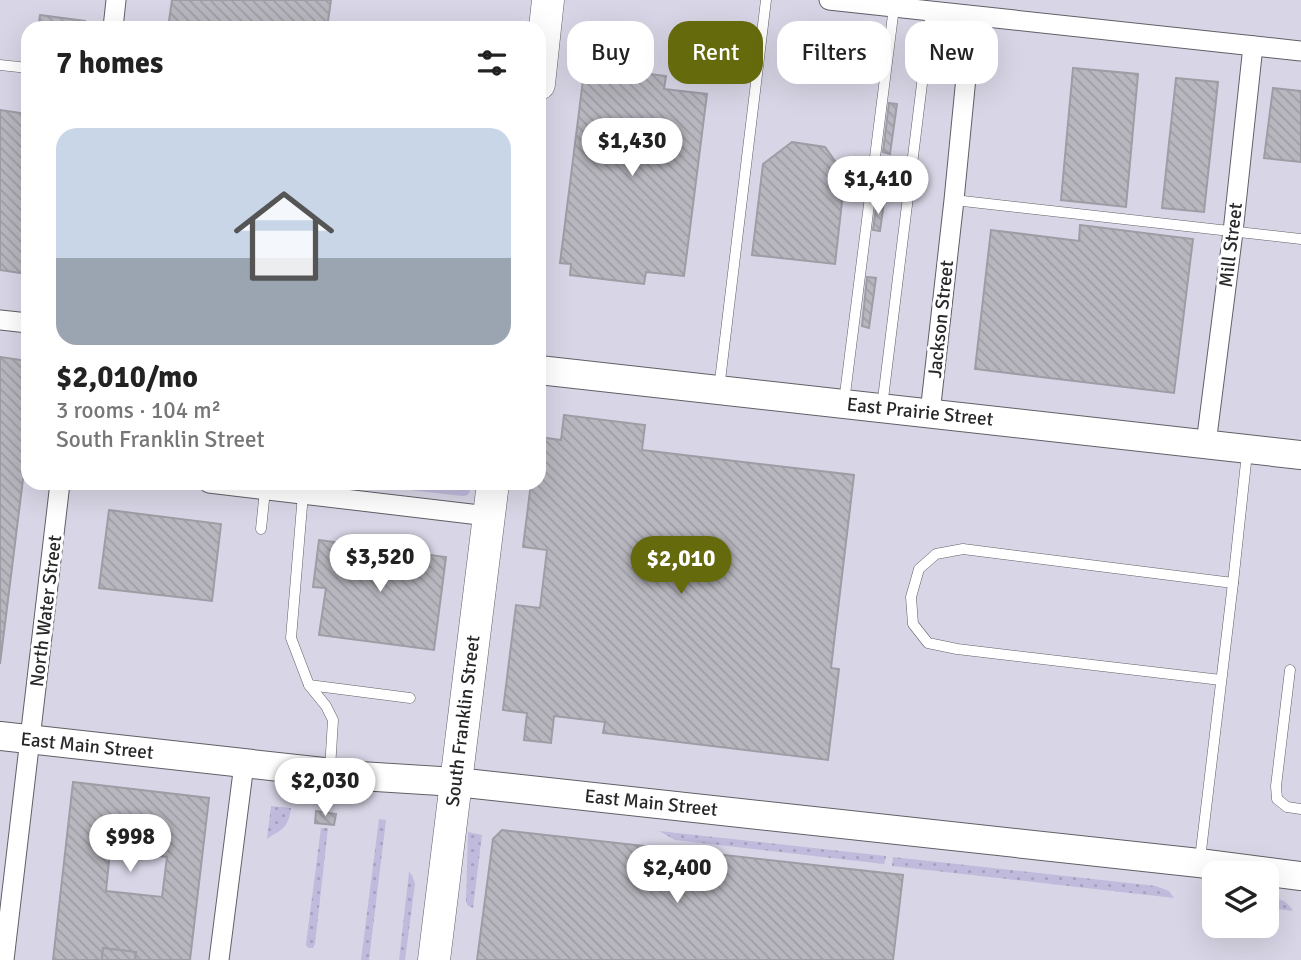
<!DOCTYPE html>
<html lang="en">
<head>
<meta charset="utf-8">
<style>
	:root { --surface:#fff; --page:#f6f6f6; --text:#222; --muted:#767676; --line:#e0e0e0; --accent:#656a0d }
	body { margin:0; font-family:Signika,sans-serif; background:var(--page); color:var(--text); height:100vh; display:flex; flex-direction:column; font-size:26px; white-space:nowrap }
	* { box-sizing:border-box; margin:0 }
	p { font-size:23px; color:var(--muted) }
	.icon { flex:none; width:38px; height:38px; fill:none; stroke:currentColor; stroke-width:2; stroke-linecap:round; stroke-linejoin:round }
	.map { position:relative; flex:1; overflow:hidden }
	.panel { position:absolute; left:21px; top:21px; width:525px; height:469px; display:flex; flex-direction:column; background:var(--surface); border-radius:21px; box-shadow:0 7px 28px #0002 }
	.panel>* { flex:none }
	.guide { position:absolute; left:567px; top:21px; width:628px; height:63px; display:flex; gap:14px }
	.buttons { position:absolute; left:1202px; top:861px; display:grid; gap:14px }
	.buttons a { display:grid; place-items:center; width:77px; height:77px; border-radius:14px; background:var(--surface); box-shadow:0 7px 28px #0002; font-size:35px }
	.price { position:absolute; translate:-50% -60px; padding:0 16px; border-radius:24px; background:#fff; color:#222; font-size:23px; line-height:46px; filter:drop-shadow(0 2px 4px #0008) }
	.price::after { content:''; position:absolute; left:50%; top:42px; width:21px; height:16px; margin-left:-10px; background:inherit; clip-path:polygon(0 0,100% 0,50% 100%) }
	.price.selected { background:var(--accent); color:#fff }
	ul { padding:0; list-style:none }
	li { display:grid; align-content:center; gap:14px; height:371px; padding:0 35px }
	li+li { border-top:2px solid var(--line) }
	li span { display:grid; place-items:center; height:217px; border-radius:21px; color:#555 }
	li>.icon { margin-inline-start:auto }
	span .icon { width:126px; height:126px; fill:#fffc; stroke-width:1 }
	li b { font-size:30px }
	h2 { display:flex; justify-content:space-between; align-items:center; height:84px; padding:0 35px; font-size:30px }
	.pill { padding:0 24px; border-radius:21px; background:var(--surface); box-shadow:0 7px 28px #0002; font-size:24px; line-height:63px }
	.pill.selected { background:var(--accent); color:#fff }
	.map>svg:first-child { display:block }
</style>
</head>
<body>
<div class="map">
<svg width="1301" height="960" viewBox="0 0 1301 960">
	<defs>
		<pattern id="grass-dots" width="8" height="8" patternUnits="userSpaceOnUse" patternTransform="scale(1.75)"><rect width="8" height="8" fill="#c0badc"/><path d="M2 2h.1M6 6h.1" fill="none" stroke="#a5a0bd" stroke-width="1.8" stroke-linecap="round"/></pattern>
		<pattern id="park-tufts" width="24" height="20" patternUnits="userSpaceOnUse" patternTransform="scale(1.75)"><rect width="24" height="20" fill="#c0badc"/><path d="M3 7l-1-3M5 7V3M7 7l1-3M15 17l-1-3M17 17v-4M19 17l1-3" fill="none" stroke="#a5a0bd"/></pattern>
		<pattern id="building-back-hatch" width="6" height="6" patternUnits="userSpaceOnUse" patternTransform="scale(1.75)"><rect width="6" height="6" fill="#b8b7bf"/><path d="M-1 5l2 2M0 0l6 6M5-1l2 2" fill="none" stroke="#9e9da4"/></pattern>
	</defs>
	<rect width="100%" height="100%" fill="#e5e3ec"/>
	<path fill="#d8d6e6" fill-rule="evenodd" d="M0,0H1301V960H0ZM28,28H539V483H28ZM1214,873H1267V926H1214Z"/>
	<g fill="url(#grass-dots)">
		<path d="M271,806L291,808C288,829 283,828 267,839Z"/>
		<polygon points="379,819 386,820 369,960 361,960"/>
		<polygon points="321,828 328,828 315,944 313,948 310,948 307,947 306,944"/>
		<polygon points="659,831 886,856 886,857 884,864 675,840"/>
		<polygon points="468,832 482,835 473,908 468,906 466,902"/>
		<polygon points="893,857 1156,886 1169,891 1174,898 892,866"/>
		<polygon points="409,872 412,875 415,884 405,960 399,960"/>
		<path d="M1267,898C1280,899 1286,899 1293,911L1267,908Z"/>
	</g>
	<path fill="url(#park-tufts)" d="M349,483H471C470,490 471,496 462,496Z"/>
	<g fill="url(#building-back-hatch)" stroke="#9e9ca5" stroke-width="2" fill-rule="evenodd">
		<polygon points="172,0 331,0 327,28 168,28"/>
		<polygon points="40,15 85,21 85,28 38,28"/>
		<polygon points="594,67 666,76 664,89 707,94 684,276 646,272 644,284 570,275 571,264 560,263 583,80 592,81"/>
		<polygon points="1073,68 1138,74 1126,207 1061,200"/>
		<polygon points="1176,78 1218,82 1204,212 1162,208"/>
		<polygon points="1273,88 1301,91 1301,162 1264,158"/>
		<polygon points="889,103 897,104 890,154 883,152"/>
		<polygon points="0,110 28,114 28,274 0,270"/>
		<polygon points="792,142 825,147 845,175 835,264 752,255 763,164"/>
		<polygon points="877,201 884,202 880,231 873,230"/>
		<polygon points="1080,225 1193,239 1174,393 975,369 991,230 1079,241"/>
		<polygon points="867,277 876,278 869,328 862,326"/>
		<polygon points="0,357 28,361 28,439 0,664"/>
		<polygon points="564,415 645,425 642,450 854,475 831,668 839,669 828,760 603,733 605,722 554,716 551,743 524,740 527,713 503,710 516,605 540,608 547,550 523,547 531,483 539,483 539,437 561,440"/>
		<polygon points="109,510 221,524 212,601 99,588"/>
		<polygon points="319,540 446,557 434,650 319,635 326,588 313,587"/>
		<path d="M73,782L209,798L190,960H135L136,952L103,948L102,960H53ZM110,851L167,857L162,897L106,891Z"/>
		<polygon points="316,811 336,814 334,825 315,823"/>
		<polygon points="502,830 903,875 893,960 477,960 493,839"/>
		<polygon points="103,948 136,952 135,960 102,960"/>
	</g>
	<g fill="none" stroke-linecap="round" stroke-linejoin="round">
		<g stroke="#605f66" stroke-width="11">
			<g id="lane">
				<polyline points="0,65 28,68"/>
				<polyline points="954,200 1301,239"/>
				<polyline points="719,389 766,0"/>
				<polyline points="844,402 894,7"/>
				<polyline points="882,407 931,11"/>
				<polyline points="303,494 291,638 309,685 326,706 333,720 330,769"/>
				<polyline points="261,529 265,490"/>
				<polyline points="1290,670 1276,786 1277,799 1287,807 1301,809"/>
				<polyline points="1221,680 957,649 928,643 913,624 911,597 919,569 936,554 963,549 1233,583 1247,453"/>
				<polyline points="309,685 410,698"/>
				<polyline points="1200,859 1233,583"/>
			</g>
		</g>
		<g stroke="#605f66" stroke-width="21">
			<g id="street">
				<polyline points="829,0 1301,51"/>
				<polyline points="113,28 116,0"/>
				<polyline points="0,320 28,323"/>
				<polyline points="930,413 954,200 972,16"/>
				<polyline points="1206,444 1233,232 1253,46"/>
				<polyline points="209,483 488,516"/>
				<polyline points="4,960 60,483"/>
				<polyline points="219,960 244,764"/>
			</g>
		</g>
		<g stroke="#605f66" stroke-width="30">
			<g id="secondary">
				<polyline points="539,370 1301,455"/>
				<polyline points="0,736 360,776 456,782 1199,863 1301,876"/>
			</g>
		</g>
		<g stroke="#605f66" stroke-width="33">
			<g id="primary">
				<polyline points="539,84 548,0"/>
				<polyline points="434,960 493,483"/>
			</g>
		</g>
		<polyline stroke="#88878e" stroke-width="4.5" stroke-dasharray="2 5" stroke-linecap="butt" points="450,483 453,486"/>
		<use href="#lane" stroke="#fff" stroke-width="10"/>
		<use href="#street" stroke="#fff" stroke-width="19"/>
		<use href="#secondary" stroke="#fff" stroke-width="28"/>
		<use href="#primary" stroke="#fff" stroke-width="32"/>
	</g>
	<g text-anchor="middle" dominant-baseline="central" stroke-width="6" stroke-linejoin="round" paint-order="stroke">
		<g font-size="19" fill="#28282b" stroke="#fff">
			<text transform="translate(1231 245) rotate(-83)">Mill Street</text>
			<text transform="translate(941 319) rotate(-84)">Jackson Street</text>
			<text transform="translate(920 412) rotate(6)">East Prairie Street</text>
			<text transform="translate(46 611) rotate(-83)">North Water Street</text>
			<text transform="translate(463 721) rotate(-83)">South Franklin Street</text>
			<text transform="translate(87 746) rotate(6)">East Main Street</text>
			<text transform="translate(651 803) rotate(6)">East Main Street</text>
		</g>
	</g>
</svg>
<div class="buttons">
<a><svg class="icon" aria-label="layers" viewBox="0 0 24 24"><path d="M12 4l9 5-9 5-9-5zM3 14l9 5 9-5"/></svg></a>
</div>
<b class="price" style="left:632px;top:178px">$1,430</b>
<b class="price" style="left:878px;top:216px">$1,410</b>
<b class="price" style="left:380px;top:594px">$3,520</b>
<b class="price selected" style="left:681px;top:596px">$2,010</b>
<b class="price" style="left:325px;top:818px">$2,030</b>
<b class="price" style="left:130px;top:874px">$998</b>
<b class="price" style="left:677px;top:905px">$2,400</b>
<div class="guide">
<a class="pill">Buy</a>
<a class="pill selected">Rent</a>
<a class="pill">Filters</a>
<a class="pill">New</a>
</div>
<section class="panel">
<h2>7 homes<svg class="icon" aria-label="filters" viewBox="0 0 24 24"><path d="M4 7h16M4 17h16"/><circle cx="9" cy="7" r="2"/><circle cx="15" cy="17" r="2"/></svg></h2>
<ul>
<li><span style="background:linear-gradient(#c9d6e8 60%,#9aa5b1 0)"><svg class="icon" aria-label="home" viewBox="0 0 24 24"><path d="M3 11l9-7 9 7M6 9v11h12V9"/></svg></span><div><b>$2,010/mo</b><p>3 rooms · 104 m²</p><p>South Franklin Street</p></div></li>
</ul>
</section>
</div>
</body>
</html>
